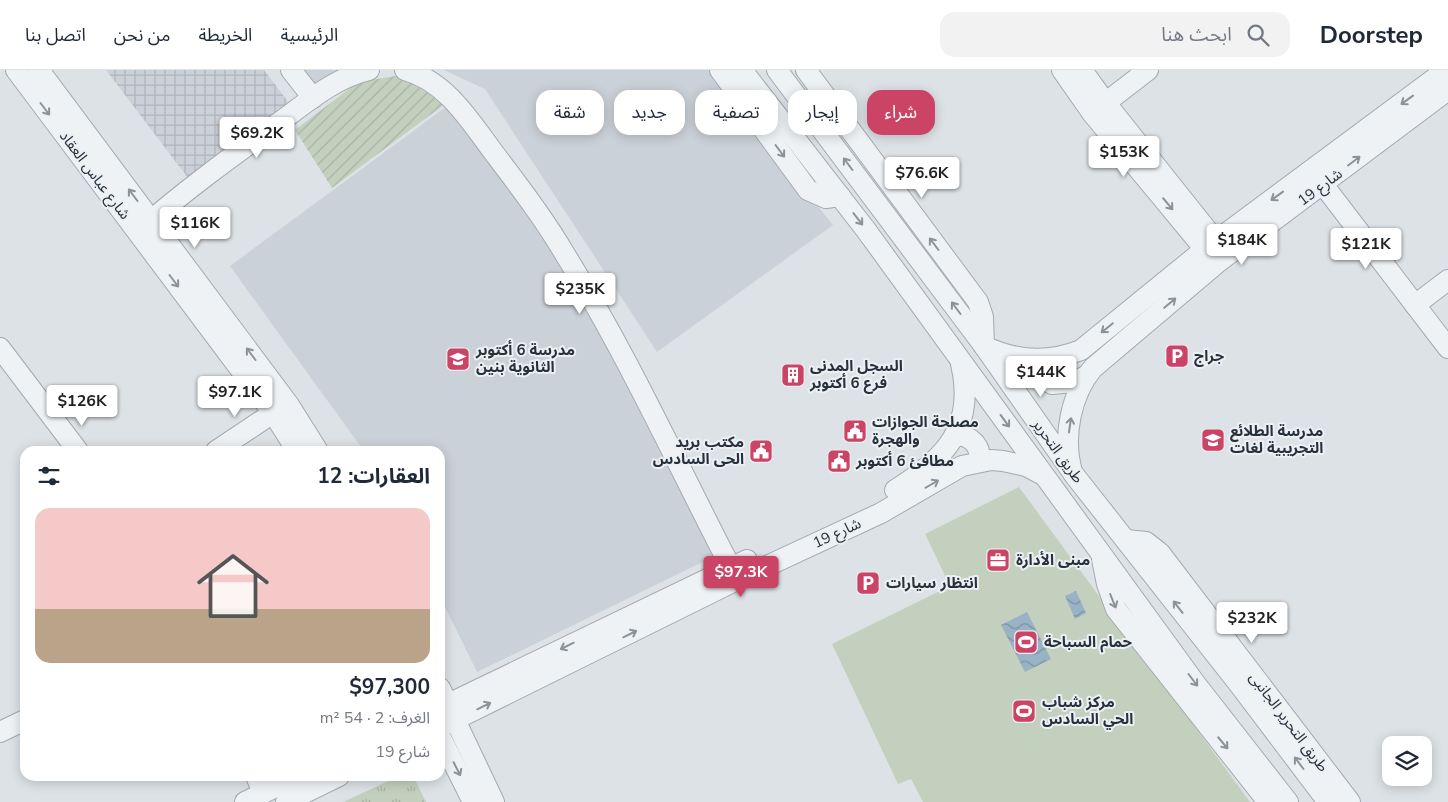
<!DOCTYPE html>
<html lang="ar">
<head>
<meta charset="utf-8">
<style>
	:root { --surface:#fff; --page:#f2f2f3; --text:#1f2937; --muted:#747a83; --line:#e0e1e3; --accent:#cb4365 }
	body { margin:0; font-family:"Nunito Sans","Noto Sans Arabic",sans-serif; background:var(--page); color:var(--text); direction:rtl; height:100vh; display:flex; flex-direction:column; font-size:19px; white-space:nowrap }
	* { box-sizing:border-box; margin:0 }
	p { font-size:16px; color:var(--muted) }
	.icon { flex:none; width:28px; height:28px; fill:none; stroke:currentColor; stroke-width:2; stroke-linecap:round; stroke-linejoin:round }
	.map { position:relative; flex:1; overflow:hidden; direction:ltr }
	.sheet { position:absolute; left:20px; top:376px; width:425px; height:335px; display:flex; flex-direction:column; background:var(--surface); border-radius:15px; box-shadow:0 2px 12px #0003; direction:rtl }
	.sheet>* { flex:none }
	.hud { position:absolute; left:460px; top:20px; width:475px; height:45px; direction:rtl; display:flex; gap:10px }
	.fabs { position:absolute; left:1382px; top:666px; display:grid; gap:10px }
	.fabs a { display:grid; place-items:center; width:50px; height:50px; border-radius:10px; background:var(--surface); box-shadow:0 2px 12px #0003; font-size:25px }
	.price { position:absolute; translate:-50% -42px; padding:0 11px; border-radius:5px; background:#fff; color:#222; font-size:16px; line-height:32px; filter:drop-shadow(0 1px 2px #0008) }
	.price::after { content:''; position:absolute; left:50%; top:30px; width:15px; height:11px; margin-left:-8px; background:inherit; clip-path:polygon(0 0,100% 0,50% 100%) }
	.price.on { background:var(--accent); color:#fff }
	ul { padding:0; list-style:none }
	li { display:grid; align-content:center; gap:10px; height:265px; padding:0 15px }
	li span { display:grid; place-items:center; height:155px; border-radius:15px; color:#555 }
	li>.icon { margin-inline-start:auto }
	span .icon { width:90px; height:90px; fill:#fffc; stroke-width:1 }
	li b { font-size:21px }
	h2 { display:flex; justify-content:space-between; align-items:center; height:60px; padding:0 15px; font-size:21px }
	.pill { padding:0 18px; border-radius:15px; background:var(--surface); box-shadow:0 2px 12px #0003; font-size:18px; line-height:45px }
	.pill.on { background:var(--accent); color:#fff }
	header { display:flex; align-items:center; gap:30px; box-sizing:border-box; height:70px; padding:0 25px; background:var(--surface); border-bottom:1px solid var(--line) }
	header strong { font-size:24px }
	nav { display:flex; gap:28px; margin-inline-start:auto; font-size:18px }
	.search { width:350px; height:45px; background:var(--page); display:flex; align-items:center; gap:12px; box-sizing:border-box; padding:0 18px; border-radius:15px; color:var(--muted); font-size:19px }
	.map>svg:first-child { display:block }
</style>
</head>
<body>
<header>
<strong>Doorstep</strong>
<div class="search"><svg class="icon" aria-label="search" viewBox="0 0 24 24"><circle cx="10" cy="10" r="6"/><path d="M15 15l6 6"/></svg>ابحث هنا</div>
<nav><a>الرئيسية</a><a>الخريطة</a><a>من نحن</a><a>اتصل بنا</a></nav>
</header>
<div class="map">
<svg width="1448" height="732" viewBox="0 0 1448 732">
	<defs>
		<pattern id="industrial-grid" width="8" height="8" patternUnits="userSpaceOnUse" patternTransform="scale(1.25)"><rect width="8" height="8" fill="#cbd1d8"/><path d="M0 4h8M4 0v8" fill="none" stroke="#aeb4ba"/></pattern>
		<pattern id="grass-tufts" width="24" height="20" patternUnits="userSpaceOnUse" patternTransform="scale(1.25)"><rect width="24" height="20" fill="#c4d0be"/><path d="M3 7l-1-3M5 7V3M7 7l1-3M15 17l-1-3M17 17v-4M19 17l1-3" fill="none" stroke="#a8b3a4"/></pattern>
		<pattern id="garden-furrows" width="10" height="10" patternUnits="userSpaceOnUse" patternTransform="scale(1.25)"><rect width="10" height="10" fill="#c4d0be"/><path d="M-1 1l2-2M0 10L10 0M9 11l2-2" fill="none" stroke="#a8b3a4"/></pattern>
		<pattern id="water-waves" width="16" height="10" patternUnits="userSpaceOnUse" patternTransform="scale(1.25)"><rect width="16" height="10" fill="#98b3c6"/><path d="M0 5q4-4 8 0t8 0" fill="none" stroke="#7c92a2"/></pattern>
	</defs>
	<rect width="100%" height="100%" fill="#dde2e6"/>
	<g fill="#cbd1d8">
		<polygon points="304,0 353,0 313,14"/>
		<polygon points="444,0 708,0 833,155 657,282 485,19"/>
		<polygon points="450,34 565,186 719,484 477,602 440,527 440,381 364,381 230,196"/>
	</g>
	<polygon fill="url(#industrial-grid)" points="106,0 264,0 289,33 188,108"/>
	<polygon fill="url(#grass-tufts)" points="399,706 413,706 426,732 343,732"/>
	<polygon fill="url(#garden-furrows)" points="395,6 410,9 445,34 332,118 295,60 358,12"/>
	<polygon fill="#c4d0be" points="1019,417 1250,732 923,732 911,709 898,714 832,574 950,516 925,464"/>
	<g fill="url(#water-waves)">
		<polygon points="1076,521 1086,543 1075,549 1065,526"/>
		<polygon points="1027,542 1051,589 1025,602 1001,555"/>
	</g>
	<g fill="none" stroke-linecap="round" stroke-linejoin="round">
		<g stroke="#a3a9b0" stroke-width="22">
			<g id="minor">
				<polyline points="16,0 273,343 297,381"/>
				<polyline points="39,0 289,335 318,381"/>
				<polyline points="291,0 313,28"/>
				<path d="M405,0C446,11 470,51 494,83C519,116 545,150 566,186C628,286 677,394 731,498"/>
				<polyline points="720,0 808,120 826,128 840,126"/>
				<polyline points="742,0 866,160 1195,613 1288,732"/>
				<polyline points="777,0 984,276 1075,406 1238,613 1328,732"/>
				<path d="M806,0L978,232L983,247L984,276C1015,291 1049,293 1081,280L1205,179L1446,0"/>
				<polyline points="1062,0 1092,43 1212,188"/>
				<polyline points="1082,0 1105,32 1223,180"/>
				<polyline points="1096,40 1148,0"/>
				<polyline points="1315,104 1448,278"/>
				<path d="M141,159C184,121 231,87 277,54C306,33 334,8 369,0"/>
				<polyline points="1415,235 1448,210"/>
				<polyline points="0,278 78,381"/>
				<path d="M1045,289C1038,299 1041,309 1052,314L1073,312L1086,306"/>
				<path d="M955,365C971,365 982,376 979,392"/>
				<polyline points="216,381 273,343"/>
				<path d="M1071,398C1063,366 1071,324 1093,298L1217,193L1448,20"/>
				<path d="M895,420C945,389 976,357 961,294"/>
				<polyline points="1126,470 1146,472 1160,483 1350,732"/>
				<polyline points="1102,489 1107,514 1116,539 1268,732"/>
				<polyline points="440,618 494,732"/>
				<polyline points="440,638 747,490"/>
				<polyline points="440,657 737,510 881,443 962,396 991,390 1003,391 1026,396 1043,405"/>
				<polyline points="0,662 25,650"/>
				<polyline points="440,666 473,732"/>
				<polyline points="256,706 263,723"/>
				<polyline points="245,732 298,706"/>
				<polyline points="286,732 339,706"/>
			</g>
		</g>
		<use href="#minor" stroke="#eff2f5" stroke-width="20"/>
	</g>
	<defs><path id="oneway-shaft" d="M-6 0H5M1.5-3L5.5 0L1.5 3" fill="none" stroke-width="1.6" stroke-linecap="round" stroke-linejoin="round" transform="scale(1.25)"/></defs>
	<g stroke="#8b9298">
		<use href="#oneway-shaft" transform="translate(1407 30) rotate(144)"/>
		<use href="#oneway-shaft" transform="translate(45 39) rotate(53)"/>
		<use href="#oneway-shaft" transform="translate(780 81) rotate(53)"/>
		<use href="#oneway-shaft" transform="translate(1354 91) rotate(-37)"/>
		<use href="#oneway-shaft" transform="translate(848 94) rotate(-127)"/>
		<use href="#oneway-shaft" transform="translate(133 125) rotate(-127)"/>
		<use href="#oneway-shaft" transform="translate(1277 126) rotate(144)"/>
		<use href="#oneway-shaft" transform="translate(1168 134) rotate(50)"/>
		<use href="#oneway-shaft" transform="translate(858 149) rotate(52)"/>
		<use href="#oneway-shaft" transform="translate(934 174) rotate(-127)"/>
		<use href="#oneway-shaft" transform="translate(174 211) rotate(53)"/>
		<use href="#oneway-shaft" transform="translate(1170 233) rotate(-40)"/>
		<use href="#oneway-shaft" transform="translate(956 238) rotate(-127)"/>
		<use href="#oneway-shaft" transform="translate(1107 258) rotate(141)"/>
		<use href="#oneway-shaft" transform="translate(251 284) rotate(-127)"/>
		<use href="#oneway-shaft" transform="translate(1005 351) rotate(54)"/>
		<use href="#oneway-shaft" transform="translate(1070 355) rotate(-82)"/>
		<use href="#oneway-shaft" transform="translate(932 414) rotate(-30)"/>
		<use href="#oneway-shaft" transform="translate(1113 531) rotate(68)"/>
		<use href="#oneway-shaft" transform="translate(1178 537) rotate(-128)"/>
		<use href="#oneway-shaft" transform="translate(630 564) rotate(-26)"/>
		<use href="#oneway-shaft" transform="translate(567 576) rotate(154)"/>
		<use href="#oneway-shaft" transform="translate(1193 610) rotate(53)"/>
		<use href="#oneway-shaft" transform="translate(484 636) rotate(-26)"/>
		<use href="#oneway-shaft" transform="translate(1223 673) rotate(50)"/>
		<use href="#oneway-shaft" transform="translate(1299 693) rotate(-127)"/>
		<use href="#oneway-shaft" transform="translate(457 699) rotate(63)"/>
	</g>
	<defs>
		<g id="parking-square" transform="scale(1.25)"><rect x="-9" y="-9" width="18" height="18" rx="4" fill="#cb4365" stroke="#ecf0f4"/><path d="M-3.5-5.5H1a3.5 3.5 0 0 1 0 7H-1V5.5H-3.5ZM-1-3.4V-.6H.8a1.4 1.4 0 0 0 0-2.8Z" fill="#fff"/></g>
		<g id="school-square" transform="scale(1.25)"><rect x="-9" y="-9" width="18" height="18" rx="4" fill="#cb4365" stroke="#ecf0f4"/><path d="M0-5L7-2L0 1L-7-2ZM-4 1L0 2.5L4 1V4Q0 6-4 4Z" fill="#fff"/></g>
		<g id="building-square" transform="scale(1.25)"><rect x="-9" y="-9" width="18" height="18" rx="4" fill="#cb4365" stroke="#ecf0f4"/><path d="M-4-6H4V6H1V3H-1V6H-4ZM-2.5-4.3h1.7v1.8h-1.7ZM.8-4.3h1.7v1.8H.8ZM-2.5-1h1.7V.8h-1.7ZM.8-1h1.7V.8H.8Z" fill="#fff"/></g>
		<g id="civic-square" transform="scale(1.25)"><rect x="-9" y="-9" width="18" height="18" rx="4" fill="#cb4365" stroke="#ecf0f4"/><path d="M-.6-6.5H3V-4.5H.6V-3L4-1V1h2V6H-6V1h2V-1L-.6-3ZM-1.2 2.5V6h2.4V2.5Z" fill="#fff"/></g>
		<g id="office-square" transform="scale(1.25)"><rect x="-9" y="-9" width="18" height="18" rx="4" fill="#cb4365" stroke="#ecf0f4"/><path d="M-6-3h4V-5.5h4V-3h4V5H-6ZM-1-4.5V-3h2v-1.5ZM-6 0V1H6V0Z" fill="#fff"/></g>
		<g id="stadium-square" transform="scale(1.25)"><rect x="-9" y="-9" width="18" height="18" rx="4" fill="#cb4365" stroke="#ecf0f4"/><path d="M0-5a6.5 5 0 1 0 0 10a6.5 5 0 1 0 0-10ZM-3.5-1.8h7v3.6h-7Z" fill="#fff"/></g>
	</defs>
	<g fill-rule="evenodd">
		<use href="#parking-square" x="1177" y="286"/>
		<use href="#school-square" x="458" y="289"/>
		<use href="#building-square" x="793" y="305"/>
		<use href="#civic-square" x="855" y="361"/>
		<use href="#school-square" x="1213" y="370"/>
		<use href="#civic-square" x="761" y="381"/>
		<use href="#civic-square" x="839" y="391"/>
		<use href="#office-square" x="998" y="490"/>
		<use href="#parking-square" x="868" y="513"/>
		<use href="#stadium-square" x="1026" y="572"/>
		<use href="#stadium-square" x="1024" y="641"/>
	</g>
	<g text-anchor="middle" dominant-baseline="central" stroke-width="4" stroke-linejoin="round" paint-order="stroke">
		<g font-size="15" fill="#27313c" stroke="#ecf0f4">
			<text transform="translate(95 105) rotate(53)">شارع عباس العقاد</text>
			<text transform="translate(1320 117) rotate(-37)">شارع 19</text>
			<text transform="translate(1058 381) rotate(54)">طريق التحرير</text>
			<text transform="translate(837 463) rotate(-25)">شارع 19</text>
			<text transform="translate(1289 652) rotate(53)">طريق التحرير الجانبى</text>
		</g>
		<g font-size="15" font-weight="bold" fill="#27313c" stroke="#ecf0f4" text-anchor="start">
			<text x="476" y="280">مدرسة 6 أكتوبر<tspan x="476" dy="17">الثانوية بنين</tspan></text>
			<text x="1194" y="286">جراج</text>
			<text x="810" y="296">السجل المدنى<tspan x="810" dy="17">فرع 6 أكتوبر</tspan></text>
			<text x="872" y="352">مصلحة الجوازات<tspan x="872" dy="17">والهجرة</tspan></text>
			<text x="1230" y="361">مدرسة الطلائع<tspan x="1230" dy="17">التجريبية لغات</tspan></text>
			<text x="744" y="372" text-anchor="end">مكتب بريد<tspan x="744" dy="17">الحى السادس</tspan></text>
			<text x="856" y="391">مطافئ 6 أكتوبر</text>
			<text x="1016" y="490">مبنى الأدارة</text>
			<text x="886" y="513">انتظار سيارات</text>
			<text x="1044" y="572">حمام السباحة</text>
			<text x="1042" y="632">مركز شباب<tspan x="1042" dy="17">الحي السادس</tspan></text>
		</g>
	</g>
</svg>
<div class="fabs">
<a><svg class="icon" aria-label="layers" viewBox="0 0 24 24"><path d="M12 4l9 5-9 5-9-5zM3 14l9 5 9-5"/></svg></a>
</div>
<b class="price" style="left:257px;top:89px">$69.2K</b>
<b class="price" style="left:1124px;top:108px">$153K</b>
<b class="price" style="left:922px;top:129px">$76.6K</b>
<b class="price" style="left:195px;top:179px">$116K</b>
<b class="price" style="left:1242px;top:196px">$184K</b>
<b class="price" style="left:1366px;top:200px">$121K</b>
<b class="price" style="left:580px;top:245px">$235K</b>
<b class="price" style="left:1041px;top:328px">$144K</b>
<b class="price" style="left:235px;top:348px">$97.1K</b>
<b class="price" style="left:82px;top:357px">$126K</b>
<b class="price on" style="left:741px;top:528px">$97.3K</b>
<b class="price" style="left:1252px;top:574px">$232K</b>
<div class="hud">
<a class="pill on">شراء</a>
<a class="pill">إيجار</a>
<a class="pill">تصفية</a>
<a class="pill">جديد</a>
<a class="pill">شقة</a>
</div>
<section class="sheet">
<h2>العقارات: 12<svg class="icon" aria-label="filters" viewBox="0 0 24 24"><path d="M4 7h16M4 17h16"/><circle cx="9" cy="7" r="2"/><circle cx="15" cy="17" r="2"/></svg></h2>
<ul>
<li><span style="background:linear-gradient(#f6c9c9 65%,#b9a48a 0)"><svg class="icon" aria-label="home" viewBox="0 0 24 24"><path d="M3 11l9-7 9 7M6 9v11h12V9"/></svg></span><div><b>$97,300</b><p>الغرف: 2 · 54 m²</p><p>شارع 19</p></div></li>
</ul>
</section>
</div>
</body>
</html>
